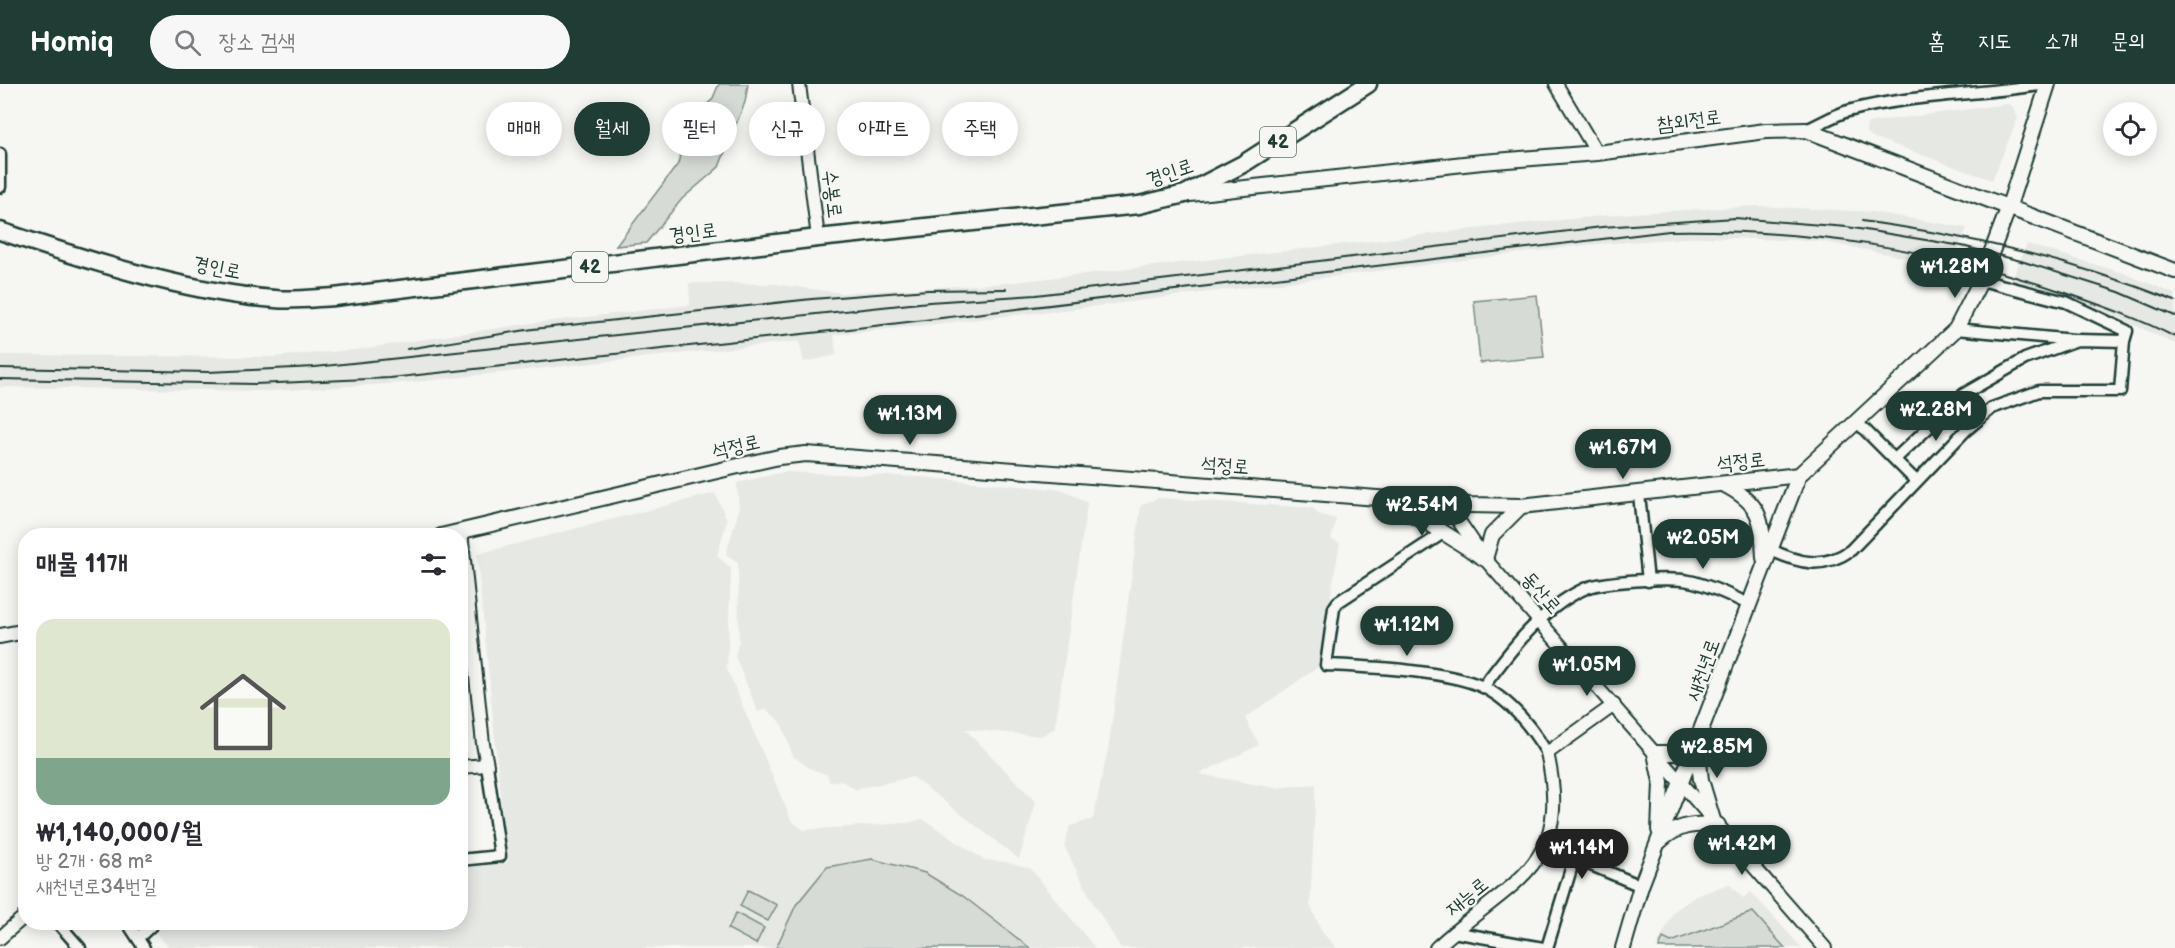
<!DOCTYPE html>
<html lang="ko">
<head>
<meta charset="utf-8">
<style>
	:root { --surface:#fff; --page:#f7f7f7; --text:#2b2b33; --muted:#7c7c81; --accent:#1f3d34 }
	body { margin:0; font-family:"Balsamiq Sans","Poor Story",sans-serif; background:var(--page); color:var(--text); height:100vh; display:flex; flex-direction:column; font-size:22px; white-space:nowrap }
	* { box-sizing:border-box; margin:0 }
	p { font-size:20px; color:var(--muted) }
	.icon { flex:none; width:33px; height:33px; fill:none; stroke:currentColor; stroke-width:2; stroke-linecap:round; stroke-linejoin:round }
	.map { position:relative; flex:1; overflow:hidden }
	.sheet { position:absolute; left:18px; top:444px; width:450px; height:402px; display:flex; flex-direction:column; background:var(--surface); border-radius:24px; box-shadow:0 3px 15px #0003 }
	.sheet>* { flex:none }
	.top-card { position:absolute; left:486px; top:18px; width:570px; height:54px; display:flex; gap:12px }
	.fabs { position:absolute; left:2103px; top:18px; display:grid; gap:12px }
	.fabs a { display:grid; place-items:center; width:54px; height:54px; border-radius:50%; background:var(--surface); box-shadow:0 3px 15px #0003; font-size:30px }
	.price { position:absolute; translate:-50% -51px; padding:0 14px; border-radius:21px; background:var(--accent); color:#fff; font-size:20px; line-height:39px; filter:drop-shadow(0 2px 3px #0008) }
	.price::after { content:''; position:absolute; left:50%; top:36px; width:18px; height:14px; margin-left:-9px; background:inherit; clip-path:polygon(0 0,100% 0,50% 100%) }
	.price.on { background:#222; color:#fff }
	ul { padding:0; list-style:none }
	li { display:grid; align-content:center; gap:12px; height:318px; padding:0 18px }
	li span { display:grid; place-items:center; height:186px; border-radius:18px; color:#555 }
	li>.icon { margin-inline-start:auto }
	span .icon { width:108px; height:108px; fill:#fffc; stroke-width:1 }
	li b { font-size:26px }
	h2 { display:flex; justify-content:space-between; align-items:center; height:72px; padding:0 18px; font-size:26px }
	.pill { padding:0 21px; border-radius:27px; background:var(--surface); box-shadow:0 3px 15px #0003; font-size:21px; line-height:54px }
	.pill.on { background:var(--accent); color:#fff }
	header { display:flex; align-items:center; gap:36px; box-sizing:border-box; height:84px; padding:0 30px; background:var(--accent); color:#fff }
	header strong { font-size:28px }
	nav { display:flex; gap:33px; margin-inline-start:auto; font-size:21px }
	.search { width:420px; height:54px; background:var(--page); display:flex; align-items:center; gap:15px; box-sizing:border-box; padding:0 21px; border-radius:33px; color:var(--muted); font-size:22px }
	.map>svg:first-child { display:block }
</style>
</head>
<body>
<header>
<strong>Homiq</strong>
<div class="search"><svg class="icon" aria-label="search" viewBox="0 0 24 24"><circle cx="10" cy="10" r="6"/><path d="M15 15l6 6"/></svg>장소 검색</div>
<nav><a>홈</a><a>지도</a><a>소개</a><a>문의</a></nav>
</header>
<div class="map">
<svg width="2175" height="864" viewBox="0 0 2175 864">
	<rect width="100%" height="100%" fill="#f6f6f2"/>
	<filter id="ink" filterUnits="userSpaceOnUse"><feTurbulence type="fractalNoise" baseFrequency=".0167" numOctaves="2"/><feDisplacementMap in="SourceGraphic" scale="12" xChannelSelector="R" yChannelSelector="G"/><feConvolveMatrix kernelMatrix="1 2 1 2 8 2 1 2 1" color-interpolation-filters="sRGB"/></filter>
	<g filter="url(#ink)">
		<g fill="#e6e8e4">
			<polygon points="2008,20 2012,22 2018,34 1992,96 1872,53 1866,48 1867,40 1871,38"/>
			<polygon points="1757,122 1872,128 1967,144 1950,182 1819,157 1699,153 1586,161 1081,224 834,251 836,271 804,278 799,257 404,299 270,307 0,303 0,271 273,273 354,266 526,240 690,221 689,199 774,200 841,209 1007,199 1518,140 1634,129"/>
			<polygon points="2027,160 2123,189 2175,210 2175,260 2115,232 2011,198"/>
			<polygon points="784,388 920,393 1064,406 1087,419 1055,644 1041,652 965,645 1036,718 1019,775 913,693 855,705 840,696 829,698 828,691 811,685 793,672 781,638 766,625 758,628 735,572 739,557 738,479 726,470 739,426 737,399"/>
			<polygon points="715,409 727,436 717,472 731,484 727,585 791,736 803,746 907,739 923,735 984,776 1007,778 1030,784 1095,864 170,864 154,847 163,838 460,838 461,784 507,779 477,470"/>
			<polygon points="1158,414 1313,424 1318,430 1336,435 1331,455 1340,459 1318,583 1245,634 1259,661 1199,690 1275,704 1316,700 1310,821 1322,848 1337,864 1121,864 1095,822 1064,762 1070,742 1093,735 1109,661 1141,421"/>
			<polygon points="1729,800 1743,814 1751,808 1802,864 1656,864 1674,827 1696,812"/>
		</g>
		<g fill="#d6dbd6" stroke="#7a8c85" stroke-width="1.5">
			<polygon points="719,0 748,0 745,18 719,83 682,115 646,159 616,162 678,80 688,36 712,16"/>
			<polygon points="1537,211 1544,273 1480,279 1474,217"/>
			<polygon points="872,775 925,789 963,812 1030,864 776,864 796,821 827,783"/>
			<polygon points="748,806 777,821 768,837 740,822"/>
			<polygon points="1753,828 1785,864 1659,864 1663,854 1671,858"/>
			<polygon points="736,829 764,844 756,860 728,845"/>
		</g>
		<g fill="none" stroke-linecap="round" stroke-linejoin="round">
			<g stroke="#1f3d34" stroke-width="15">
				<g id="minor">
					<path d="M1806,46C1820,40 1834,31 1848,27C1912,10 1981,11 2046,0"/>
					<polyline points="0,70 0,103"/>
					<polyline points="1956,245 2074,256"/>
					<polyline points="1858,339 1916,397"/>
					<polyline points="1895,375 1964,310 2025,275 2077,256 2124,257"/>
					<polyline points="1639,410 1648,497"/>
					<path d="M1443,449L1338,518L1334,524L1326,581C1367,583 1447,586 1483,603C1510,616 1532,644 1547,669"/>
					<path d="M1769,465C1798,479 1823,486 1851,466L1965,347L1992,324L2039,307H2120L2124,257L2127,247L2066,218L1981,196"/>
					<path d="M1483,603C1509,568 1542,524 1584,505C1600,497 1671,493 1689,497C1709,501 1730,511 1748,520"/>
					<polyline points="1546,762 1641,802"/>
					<polyline points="460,776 500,772 487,681"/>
					<polyline points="57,838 80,864"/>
					<polyline points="127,838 144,864"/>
					<polyline points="1453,848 1543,864"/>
					<polyline points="138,854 155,838"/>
					<polyline points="1547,864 1574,775"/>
				</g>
			</g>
			<g stroke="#1f3d34" stroke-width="16">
				<g id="tertiary">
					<polyline points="799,0 818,154"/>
					<polyline points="1556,0 1597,69"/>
					<polyline points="1447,420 1485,475 1825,864"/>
					<polyline points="460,683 487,681 483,660 461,447"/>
					<polyline points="0,854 26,831"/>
					<path d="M1436,864C1509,796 1574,786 1547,669L1614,621"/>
				</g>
			</g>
			<g stroke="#1f3d34" stroke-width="18">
				<g id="secondary">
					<polyline points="1190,110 1482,78 1597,69 1766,47 1806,46 2175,187"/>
					<path d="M1723,400C1761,419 1762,434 1764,474"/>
					<polyline points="1384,419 1427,438 1485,475 1492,451 1521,422"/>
					<polyline points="441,452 734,383 779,373 806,370 1469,421 1521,422 1799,391 1956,245 1981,196 2008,125 2048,0"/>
					<polyline points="0,552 26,547"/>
					<polyline points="1659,746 1661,698 1655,669 1681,669 1697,659 1701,696 1713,736"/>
					<path d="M1659,758C1677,741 1693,739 1718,741"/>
					<polyline points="1623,864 1641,802 1799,391"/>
				</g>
			</g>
			<g stroke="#1f3d34" stroke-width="21">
				<path id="primary" d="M0,147C83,175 188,209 275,215C294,217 315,214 334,213L818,154L1139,121L1185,110L1243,80L1368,0"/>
			</g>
			<use href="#minor" stroke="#f6f6f2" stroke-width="10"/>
			<use href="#tertiary" stroke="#f6f6f2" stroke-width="12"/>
			<use href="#secondary" stroke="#f6f6f2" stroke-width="14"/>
			<use href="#primary" stroke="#f6f6f2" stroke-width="16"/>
			<g stroke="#1f3d34" stroke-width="2">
				<path d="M1862,137C1973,152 2070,176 2175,217"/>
				<polyline points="407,265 533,245 812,215 928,206 1006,205"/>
				<polyline points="0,284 208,288 315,283 929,218 1036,211 1602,143 1735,134 1847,143 1962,162 2021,177 2119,208 2175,232"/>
				<path d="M0,295L255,300L390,294L849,245L1669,147C1807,145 1934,164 2066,209C2103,222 2140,235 2175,253"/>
			</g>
		</g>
	</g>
	<g text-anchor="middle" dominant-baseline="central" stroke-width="4.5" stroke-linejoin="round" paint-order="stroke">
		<g fill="#f6f6f2" stroke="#60746d" stroke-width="1.5">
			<rect x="1260" y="43" width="36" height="30" rx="4.5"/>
			<rect x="572" y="168" width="36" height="30" rx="4.5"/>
		</g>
		<g font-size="18" font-weight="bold" fill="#1f3d34">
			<text x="1278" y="58">42</text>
			<text x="590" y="183">42</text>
		</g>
		<g font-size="20" fill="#1f3d34" stroke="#f6f6f2">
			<text transform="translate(1689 37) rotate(-7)">참외전로</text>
			<text transform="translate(1170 89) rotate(-19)">경인로</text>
			<text transform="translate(832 110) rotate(83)">수봉로</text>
			<text transform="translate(693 149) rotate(-7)">경인로</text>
			<text transform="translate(217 184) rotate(11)">경인로</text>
			<text transform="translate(736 363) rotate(-13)">석정로</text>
			<text transform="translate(1741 378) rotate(-6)">석정로</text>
			<text transform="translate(1225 382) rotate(4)">석정로</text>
			<text transform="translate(1541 509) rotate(49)">동산로</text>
			<text transform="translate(1703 586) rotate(-70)">새천년로</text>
			<text transform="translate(1467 813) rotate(-39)">재능로</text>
		</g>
	</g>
</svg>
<div class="fabs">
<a><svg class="icon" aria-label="locate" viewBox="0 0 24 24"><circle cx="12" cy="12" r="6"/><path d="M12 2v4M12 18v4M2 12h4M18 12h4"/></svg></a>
</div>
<b class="price" style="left:1955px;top:215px">₩1.28M</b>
<b class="price" style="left:1936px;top:358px">₩2.28M</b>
<b class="price" style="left:910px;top:362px">₩1.13M</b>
<b class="price" style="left:1623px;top:396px">₩1.67M</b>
<b class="price" style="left:1422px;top:453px">₩2.54M</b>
<b class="price" style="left:1703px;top:486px">₩2.05M</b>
<b class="price" style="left:1407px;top:573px">₩1.12M</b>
<b class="price" style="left:1587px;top:613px">₩1.05M</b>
<b class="price" style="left:1717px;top:695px">₩2.85M</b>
<b class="price" style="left:1742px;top:792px">₩1.42M</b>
<b class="price on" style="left:1582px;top:796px">₩1.14M</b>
<div class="top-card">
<a class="pill">매매</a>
<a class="pill on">월세</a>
<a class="pill">필터</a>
<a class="pill">신규</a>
<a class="pill">아파트</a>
<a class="pill">주택</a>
</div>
<section class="sheet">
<h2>매물 11개<svg class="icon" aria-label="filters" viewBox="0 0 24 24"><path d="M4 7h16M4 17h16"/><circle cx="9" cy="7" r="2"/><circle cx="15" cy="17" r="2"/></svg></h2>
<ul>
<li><span style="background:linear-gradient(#dfe7d0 75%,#7fa58c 0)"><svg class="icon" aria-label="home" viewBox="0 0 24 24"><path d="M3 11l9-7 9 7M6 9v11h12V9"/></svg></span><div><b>₩1,140,000/월</b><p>방 2개 · 68 m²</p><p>새천년로34번길</p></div></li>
</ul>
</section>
</div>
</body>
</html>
